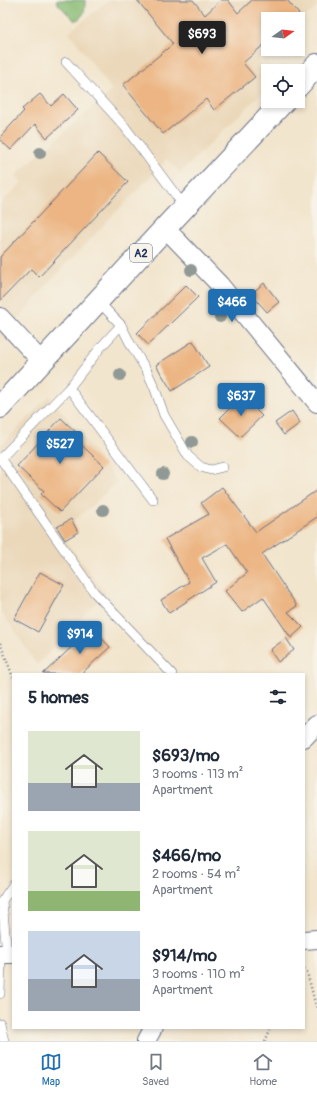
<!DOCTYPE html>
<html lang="en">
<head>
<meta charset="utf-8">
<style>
	:root { --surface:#fff; --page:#f2f2f3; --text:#1f2937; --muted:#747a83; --line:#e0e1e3; --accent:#1f6fb2 }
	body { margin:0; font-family:Pangolin,sans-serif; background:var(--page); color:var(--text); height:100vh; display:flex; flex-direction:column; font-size:15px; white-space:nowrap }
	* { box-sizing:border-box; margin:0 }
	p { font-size:13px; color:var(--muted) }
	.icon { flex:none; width:22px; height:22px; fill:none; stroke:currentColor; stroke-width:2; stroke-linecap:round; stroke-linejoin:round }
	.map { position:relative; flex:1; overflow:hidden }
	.sheet { position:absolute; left:12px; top:673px; width:293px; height:356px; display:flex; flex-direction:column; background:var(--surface); border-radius:0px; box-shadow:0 2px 6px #0003 }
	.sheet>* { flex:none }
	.needle { width:26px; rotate:76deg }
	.tools { position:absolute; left:261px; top:12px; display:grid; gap:8px }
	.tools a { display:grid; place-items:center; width:44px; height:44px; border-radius:0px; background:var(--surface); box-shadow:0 2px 6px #0003; font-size:20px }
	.price { position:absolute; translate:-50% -34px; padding:0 9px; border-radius:4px; background:var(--accent); color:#fff; font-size:13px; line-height:26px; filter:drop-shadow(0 1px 2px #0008) }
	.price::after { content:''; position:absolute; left:50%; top:24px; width:12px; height:9px; margin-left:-6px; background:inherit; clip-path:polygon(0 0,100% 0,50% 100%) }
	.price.active { background:#222; color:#fff }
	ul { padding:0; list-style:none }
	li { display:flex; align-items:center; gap:12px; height:100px; padding:0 16px }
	li span { display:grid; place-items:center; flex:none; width:112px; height:80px; border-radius:0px; color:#555 }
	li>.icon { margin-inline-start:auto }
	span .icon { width:48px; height:48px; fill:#fffc; stroke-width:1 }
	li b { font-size:17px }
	h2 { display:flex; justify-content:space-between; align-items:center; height:48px; padding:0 16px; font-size:17px }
	.tab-bar { display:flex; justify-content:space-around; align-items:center; height:56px; border-top:1px solid var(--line); background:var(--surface); font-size:11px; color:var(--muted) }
	.tab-bar a { display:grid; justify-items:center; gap:2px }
	.tab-bar .active { color:var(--accent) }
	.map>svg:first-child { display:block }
</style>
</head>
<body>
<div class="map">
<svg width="317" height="1041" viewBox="0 0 317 1041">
	<rect width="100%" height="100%" fill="#f7f3e8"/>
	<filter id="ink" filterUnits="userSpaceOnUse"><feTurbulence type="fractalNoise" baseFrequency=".025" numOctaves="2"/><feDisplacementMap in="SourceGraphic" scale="8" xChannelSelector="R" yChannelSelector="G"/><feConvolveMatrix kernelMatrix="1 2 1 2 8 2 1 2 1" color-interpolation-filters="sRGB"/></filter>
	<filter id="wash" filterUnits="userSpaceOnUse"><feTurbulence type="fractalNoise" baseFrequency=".012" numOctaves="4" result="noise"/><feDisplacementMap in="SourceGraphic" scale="16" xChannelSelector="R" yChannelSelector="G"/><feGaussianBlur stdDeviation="0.9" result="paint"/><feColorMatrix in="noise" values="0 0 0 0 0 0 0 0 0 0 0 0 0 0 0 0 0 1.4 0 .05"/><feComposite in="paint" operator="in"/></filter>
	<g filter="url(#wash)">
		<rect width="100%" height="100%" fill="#f2e5cd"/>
		<g fill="#ebd8ba">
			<polygon points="109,0 314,0 317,4 317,7 298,24 298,19 268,19 269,49 257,60 268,71 268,87 180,173 167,159 51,280 0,341 0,204 22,183 16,175 112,90 69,32"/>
			<polygon points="49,396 118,482 73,522 78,532 65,540 105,593 37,665 11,625 0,611 0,447"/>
		</g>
		<path fill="#89bb74" stroke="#527569" d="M56,0H85C85,11 85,16 75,21L58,4Z"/>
		<g id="blocks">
			<g fill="#ecb583">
				<polygon points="137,0 193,0 205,15 221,0 228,0 238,13 252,0 287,0 303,19 268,19 268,41 243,63 255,77 214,110 206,99 163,134 123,85 173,44"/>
				<polygon points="40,94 51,106 64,94 78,110 47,138 35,124 11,150 0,140 0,137 24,111 22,109"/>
				<polygon points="98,153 128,182 39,277 31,269 0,301 0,257"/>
				<polygon points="264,283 279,302 267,312 251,294"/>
				<polygon points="186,285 198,297 148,345 137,333"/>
				<polygon points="193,341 209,367 172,391 156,365"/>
				<polygon points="242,396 262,416 240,437 220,418"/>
				<polygon points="292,411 300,423 284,435 275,423"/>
				<polygon points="61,418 79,435 75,439 104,466 60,512 41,494 44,491 17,466"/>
				<polygon points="222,487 256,532 317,490 317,517 262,554 297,606 288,612 303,627 291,638 263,597 242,612 225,591 247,573 227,544 202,558 216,582 169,613 161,600 189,582 165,539 209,514 201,503"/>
				<polygon points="71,519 78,532 65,540 57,527"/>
				<polygon points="40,572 64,585 38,632 14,619"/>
				<polygon points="92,628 110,647 81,674 43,674"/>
				<polygon points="286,638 294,650 278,662 270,650"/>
			</g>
		</g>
	</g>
	<g filter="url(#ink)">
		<use href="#blocks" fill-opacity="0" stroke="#666f85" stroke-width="1"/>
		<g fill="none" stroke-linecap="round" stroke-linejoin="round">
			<g stroke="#666f85" stroke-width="10">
				<g id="lane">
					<polyline points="66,62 125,127 184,206"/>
					<polyline points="121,325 131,345 147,371 155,389 164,415 188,456 201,467 211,470 223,467"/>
					<polyline points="69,388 153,500"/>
					<polyline points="0,458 94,592 172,674"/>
					<polyline points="0,459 69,388 101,347 121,325 98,301"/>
					<polyline points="7,954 2,901 13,885"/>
					<polyline points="0,994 1,954"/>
					<polyline points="0,1023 4,1041"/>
				</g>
			</g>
			<g stroke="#666f85" stroke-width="20">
				<g id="street">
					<polyline points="165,228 220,285 317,403"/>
					<polyline points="0,317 42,362"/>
					<polyline points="304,738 317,724"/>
					<polyline points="304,940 317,939"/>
					<polyline points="0,954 13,954"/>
					<polyline points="146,1041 153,1028"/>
				</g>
			</g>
			<g stroke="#666f85" stroke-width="24">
				<g id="primary">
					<polyline points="298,86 317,65"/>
					<polyline points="0,407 165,228 284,101"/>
				</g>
			</g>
			<g stroke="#666f85" stroke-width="2.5" stroke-dasharray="1 3" stroke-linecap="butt">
				<polyline points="0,643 13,677"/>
				<polyline points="304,969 307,972 317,1010"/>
				<polyline points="265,1041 271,1028"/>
			</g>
			<use href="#lane" stroke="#fff" stroke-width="9"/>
			<use href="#street" stroke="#fff" stroke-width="18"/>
			<use href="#primary" stroke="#fff" stroke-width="22"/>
		</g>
		<g fill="#909995">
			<circle cx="40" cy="153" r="6"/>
			<circle cx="191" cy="270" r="6"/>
			<circle cx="220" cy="317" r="6"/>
			<circle cx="120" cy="375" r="6"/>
			<circle cx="192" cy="442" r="6"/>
			<circle cx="163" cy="474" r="6"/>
			<circle cx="103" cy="510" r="6"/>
		</g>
	</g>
	<g text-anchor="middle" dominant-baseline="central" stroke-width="3.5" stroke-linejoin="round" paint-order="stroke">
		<rect fill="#f7f3e8" stroke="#5d6a87" stroke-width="1" x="130" y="244" width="22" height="18" rx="3"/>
		<g font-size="11" font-weight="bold" fill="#1b2f5e">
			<text x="141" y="253">A2</text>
		</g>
	</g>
</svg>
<div class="tools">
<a><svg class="needle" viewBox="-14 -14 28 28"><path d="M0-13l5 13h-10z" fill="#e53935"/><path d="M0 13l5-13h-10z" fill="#747a83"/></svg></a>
<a><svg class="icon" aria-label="locate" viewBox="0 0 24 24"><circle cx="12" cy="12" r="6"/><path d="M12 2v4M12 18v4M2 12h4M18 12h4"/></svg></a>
</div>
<b class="price active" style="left:202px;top:55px">$693</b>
<b class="price" style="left:232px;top:323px">$466</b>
<b class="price" style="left:241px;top:417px">$637</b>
<b class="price" style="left:60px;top:465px">$527</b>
<b class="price" style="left:80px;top:655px">$914</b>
<section class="sheet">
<h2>5 homes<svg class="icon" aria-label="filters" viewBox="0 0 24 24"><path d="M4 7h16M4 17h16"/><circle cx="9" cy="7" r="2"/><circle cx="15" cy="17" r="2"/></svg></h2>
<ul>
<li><span style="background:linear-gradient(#dfe7d0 65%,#9aa5b1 0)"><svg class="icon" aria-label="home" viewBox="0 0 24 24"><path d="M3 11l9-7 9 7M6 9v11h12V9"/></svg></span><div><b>$693/mo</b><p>3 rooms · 113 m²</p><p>Apartment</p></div></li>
<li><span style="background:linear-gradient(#dfe7d0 75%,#8fb573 0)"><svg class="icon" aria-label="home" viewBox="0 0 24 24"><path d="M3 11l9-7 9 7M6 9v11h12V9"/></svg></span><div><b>$466/mo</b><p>2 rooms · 54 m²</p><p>Apartment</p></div></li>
<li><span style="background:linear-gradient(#c9d6e8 60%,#9aa5b1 0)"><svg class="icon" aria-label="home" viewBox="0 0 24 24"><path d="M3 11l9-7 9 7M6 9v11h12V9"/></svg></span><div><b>$914/mo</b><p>3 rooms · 110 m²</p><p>Apartment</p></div></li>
</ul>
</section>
</div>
<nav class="tab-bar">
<a class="active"><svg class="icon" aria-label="map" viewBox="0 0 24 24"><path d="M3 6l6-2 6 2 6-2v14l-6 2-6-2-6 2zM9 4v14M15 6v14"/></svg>Map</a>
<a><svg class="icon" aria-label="saved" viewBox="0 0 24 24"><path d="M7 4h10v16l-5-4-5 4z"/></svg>Saved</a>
<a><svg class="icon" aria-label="home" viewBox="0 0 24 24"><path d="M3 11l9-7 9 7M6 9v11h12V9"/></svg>Home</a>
</nav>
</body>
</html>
